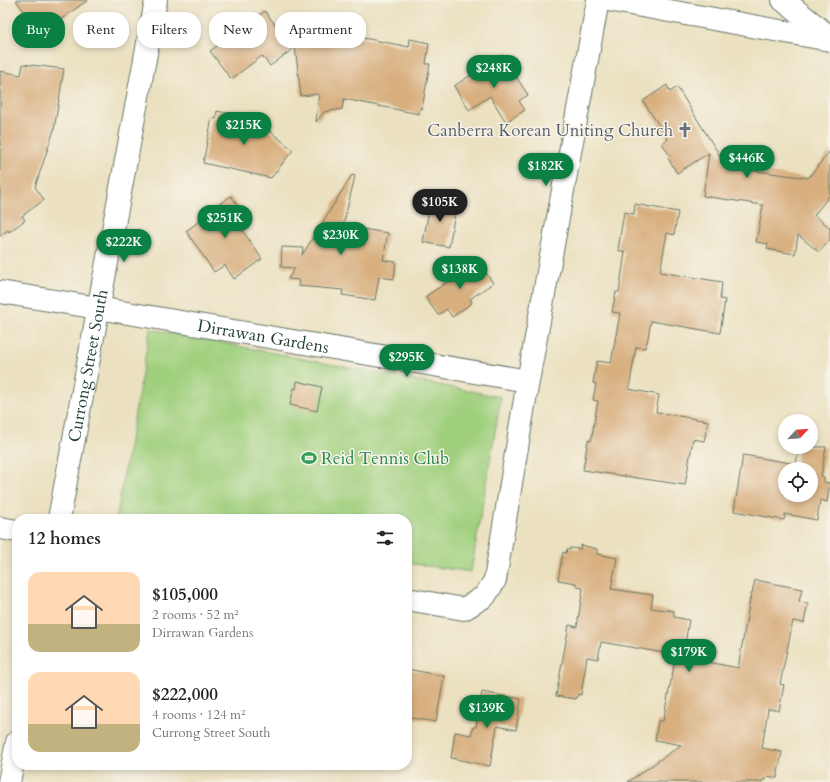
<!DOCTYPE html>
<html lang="en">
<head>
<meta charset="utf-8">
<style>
	:root { --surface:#fff; --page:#f6f6f6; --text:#222; --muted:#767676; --accent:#0b8043 }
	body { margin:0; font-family:Cardo,serif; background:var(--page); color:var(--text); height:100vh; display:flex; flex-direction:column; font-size:15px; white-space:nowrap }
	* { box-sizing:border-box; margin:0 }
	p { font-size:13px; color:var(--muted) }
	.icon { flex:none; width:22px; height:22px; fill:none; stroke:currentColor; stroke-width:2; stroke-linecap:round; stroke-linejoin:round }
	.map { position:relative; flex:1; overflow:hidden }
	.panel { position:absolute; left:12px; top:514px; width:400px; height:256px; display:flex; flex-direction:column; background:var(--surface); border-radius:16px; box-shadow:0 2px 6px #0003 }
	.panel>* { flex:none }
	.hud { position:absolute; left:12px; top:12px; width:400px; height:36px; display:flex; gap:8px }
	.needle { width:26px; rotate:64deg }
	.fabs { position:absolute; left:778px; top:414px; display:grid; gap:8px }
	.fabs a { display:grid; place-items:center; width:40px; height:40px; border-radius:50%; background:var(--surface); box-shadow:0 2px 6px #0003; font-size:20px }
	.price { position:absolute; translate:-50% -34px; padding:0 9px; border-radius:14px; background:var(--accent); color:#fff; font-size:13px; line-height:26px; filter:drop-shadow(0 1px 2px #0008) }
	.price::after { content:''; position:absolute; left:50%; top:24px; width:12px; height:9px; margin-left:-6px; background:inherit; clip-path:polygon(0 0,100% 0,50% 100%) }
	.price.active { background:#222; color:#fff }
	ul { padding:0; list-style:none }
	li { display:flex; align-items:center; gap:12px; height:100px; padding:0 16px }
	li span { display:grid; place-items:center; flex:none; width:112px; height:80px; border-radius:12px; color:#555 }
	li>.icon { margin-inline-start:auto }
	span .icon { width:48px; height:48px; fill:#fffc; stroke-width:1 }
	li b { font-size:17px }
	h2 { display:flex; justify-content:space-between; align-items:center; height:48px; padding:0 16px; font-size:17px }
	.pill { padding:0 14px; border-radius:16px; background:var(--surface); box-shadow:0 2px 6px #0003; font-size:14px; line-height:36px }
	.pill.active { background:var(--accent); color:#fff }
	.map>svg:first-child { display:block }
</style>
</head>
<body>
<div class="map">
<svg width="830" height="782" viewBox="0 0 830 782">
	<rect width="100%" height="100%" fill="#f7f3e8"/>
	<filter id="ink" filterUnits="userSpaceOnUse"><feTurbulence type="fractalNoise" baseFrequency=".025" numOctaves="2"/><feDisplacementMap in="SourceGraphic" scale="8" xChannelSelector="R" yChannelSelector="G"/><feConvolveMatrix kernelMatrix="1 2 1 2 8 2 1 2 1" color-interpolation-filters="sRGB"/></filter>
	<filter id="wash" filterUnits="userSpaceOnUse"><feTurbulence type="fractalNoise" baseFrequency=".012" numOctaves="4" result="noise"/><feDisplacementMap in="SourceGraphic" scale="16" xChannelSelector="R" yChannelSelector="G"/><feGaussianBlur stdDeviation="0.9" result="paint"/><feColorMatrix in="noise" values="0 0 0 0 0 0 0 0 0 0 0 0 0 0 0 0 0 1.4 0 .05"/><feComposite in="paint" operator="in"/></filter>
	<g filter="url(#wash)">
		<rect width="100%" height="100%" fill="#ebe1c1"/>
		<polygon fill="#a0d07e" stroke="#608659" points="150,329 501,397 471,572 407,563 407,519 116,519"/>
		<g id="blocks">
			<g fill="#d8af7f" fill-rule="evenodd">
				<polygon points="16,0 88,0 54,24 60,31 45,41"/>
				<polygon points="265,11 293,49 270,66 262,56 231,79 210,51"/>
				<polygon points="334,28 350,31 349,36 369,39 409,47 410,39 429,43 426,64 430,64 422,109 420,108 419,114 344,99 342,109 324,112 316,122 319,94 301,96 294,38 331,34"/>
				<polygon points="502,55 528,95 519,101 525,110 506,122 490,96 469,110 454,86"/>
				<polygon points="23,64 64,69 54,130 35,187 44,200 22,216 25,220 9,232 8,230 0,236 0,71 21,75"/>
				<polygon points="667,85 670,92 677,87 727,167 808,178 830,151 830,195 814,215 830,228 830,240 819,252 798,235 795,254 767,249 768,244 756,242 763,205 703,196 709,153 677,173 668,158 670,156 662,143 668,139 643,101"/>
				<polygon points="217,111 255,119 293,150 271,178 203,163 212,118 216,119"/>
				<polygon points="352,175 355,176 343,226 388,233 383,260 396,262 394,279 379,277 375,300 342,295 343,290 298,286 299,280 288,279 295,268 281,267 282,247 303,248 302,255"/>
				<polygon points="231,196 245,216 237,222 262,259 234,279 225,265 214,272 186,231 201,220 200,218"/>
				<polygon points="436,197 456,207 449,247 423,242 429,210"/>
				<polygon points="635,204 678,212 674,235 667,233 660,272 722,282 720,299 725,300 720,333 651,321 647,343 646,343 645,348 636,347 629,389 659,395 656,412 708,421 704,441 693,439 685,485 583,470 588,440 591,441 598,401 593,400 596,384 593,383 597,361 611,363 620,313 612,312 616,292 619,292 625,252 618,250 624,212 634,214"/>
				<polygon points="478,261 493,283 470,299 472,303 452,317 447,309 438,315 425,297"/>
				<polygon points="297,381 322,387 317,411 290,405 294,388 296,389"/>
				<path d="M799,447H826L821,476L824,477V482L830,483L827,502L820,500L817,520L785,514L784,520L734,511L743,455L796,464ZM785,469H811V495H785Z"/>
				<polygon points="581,545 597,549 597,554 617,558 611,589 653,595 651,608 674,611 674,617 689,620 684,650 705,654 703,661 738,668 751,594 752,594 755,580 802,589 799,602 808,603 804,623 793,621 780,684 784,685 779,711 768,709 762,748 782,752 777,778 767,776 766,780 763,780 763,782 628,782 681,745 655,740 658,721 663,721 676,655 601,642 598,659 587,657 581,695 578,694 576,699 556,696 569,625 577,627 583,588 576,587 576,583 558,580 563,552 566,553 567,549 570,550 570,548 580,549"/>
				<polygon points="407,669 444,676 436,722 407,717"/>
				<polygon points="482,692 521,699 516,730 497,726 490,766 451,758 455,732 471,735 473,727 476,727"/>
			</g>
		</g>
	</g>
	<g filter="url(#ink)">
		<use href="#blocks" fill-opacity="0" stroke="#667665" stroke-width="1"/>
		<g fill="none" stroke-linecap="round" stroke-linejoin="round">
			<g stroke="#667665" stroke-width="24">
				<g id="minor">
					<polyline points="608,0 830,40"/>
					<polyline points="783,0 830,37"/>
					<path id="s1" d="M0,292L98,308L528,381L495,580L485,596L464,609L407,599"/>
					<polyline points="528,381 598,0"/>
					<path id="s2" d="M59,519L156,0"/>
					<polyline points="0,528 17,531"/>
					<polyline points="9,782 17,742"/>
				</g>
			</g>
			<use href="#minor" stroke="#fff" stroke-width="22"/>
		</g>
	</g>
	<defs>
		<g id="church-bare" transform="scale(1.2)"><path d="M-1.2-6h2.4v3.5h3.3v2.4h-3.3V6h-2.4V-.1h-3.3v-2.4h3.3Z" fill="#6b7280" stroke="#f7f3e8" stroke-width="2.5" paint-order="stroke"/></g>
		<g id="stadium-bare" transform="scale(1.2)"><path d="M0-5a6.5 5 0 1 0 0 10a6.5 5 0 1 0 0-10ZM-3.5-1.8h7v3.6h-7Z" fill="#2e9e5b" stroke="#f7f3e8" stroke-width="2.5" paint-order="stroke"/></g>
	</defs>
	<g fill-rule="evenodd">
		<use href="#church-bare" x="685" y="130"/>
		<use href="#stadium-bare" x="309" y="458"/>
	</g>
	<g text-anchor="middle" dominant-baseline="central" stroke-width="3" stroke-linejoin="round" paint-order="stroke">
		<g font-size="17" fill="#5b616d" stroke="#f7f3e8" text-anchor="end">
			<text x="673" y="130">Canberra Korean Uniting Church</text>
		</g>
		<g font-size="17" fill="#1f3d34" stroke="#f7f3e8">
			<text stroke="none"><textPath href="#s1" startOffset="267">Dirrawan Gardens</textPath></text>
			<text stroke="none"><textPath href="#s2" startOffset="156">Currong Street South</textPath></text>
		</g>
		<g font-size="17" fill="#27864d" stroke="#f7f3e8" text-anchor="start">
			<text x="321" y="458">Reid Tennis Club</text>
		</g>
	</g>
</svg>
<div class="fabs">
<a><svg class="needle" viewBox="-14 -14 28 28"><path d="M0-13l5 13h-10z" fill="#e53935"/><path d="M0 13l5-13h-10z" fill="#767676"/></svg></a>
<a><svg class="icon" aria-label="locate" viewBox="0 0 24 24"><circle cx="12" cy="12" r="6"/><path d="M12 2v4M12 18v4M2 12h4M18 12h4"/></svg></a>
</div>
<b class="price" style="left:494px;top:89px">$248K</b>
<b class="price" style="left:244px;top:146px">$215K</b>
<b class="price" style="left:747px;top:179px">$446K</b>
<b class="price" style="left:546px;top:187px">$182K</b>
<b class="price active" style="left:440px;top:223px">$105K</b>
<b class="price" style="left:225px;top:239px">$251K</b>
<b class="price" style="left:341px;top:256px">$230K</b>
<b class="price" style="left:124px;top:263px">$222K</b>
<b class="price" style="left:460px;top:290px">$138K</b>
<b class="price" style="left:407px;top:378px">$295K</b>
<b class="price" style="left:689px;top:673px">$179K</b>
<b class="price" style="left:487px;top:729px">$139K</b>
<div class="hud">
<a class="pill active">Buy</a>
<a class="pill">Rent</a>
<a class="pill">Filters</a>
<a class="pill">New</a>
<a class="pill">Apartment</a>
</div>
<section class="panel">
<h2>12 homes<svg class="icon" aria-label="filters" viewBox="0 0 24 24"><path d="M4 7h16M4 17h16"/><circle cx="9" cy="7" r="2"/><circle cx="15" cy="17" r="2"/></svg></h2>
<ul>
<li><span style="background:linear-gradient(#ffd9b3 65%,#c2b280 0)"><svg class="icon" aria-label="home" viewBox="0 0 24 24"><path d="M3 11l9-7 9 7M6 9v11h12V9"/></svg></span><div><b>$105,000</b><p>2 rooms · 52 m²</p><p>Dirrawan Gardens</p></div></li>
<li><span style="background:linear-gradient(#ffd9b3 65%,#c2b280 0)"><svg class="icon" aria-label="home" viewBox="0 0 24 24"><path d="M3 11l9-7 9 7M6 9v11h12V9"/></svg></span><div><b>$222,000</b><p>4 rooms · 124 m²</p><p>Currong Street South</p></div></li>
</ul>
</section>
</div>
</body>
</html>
